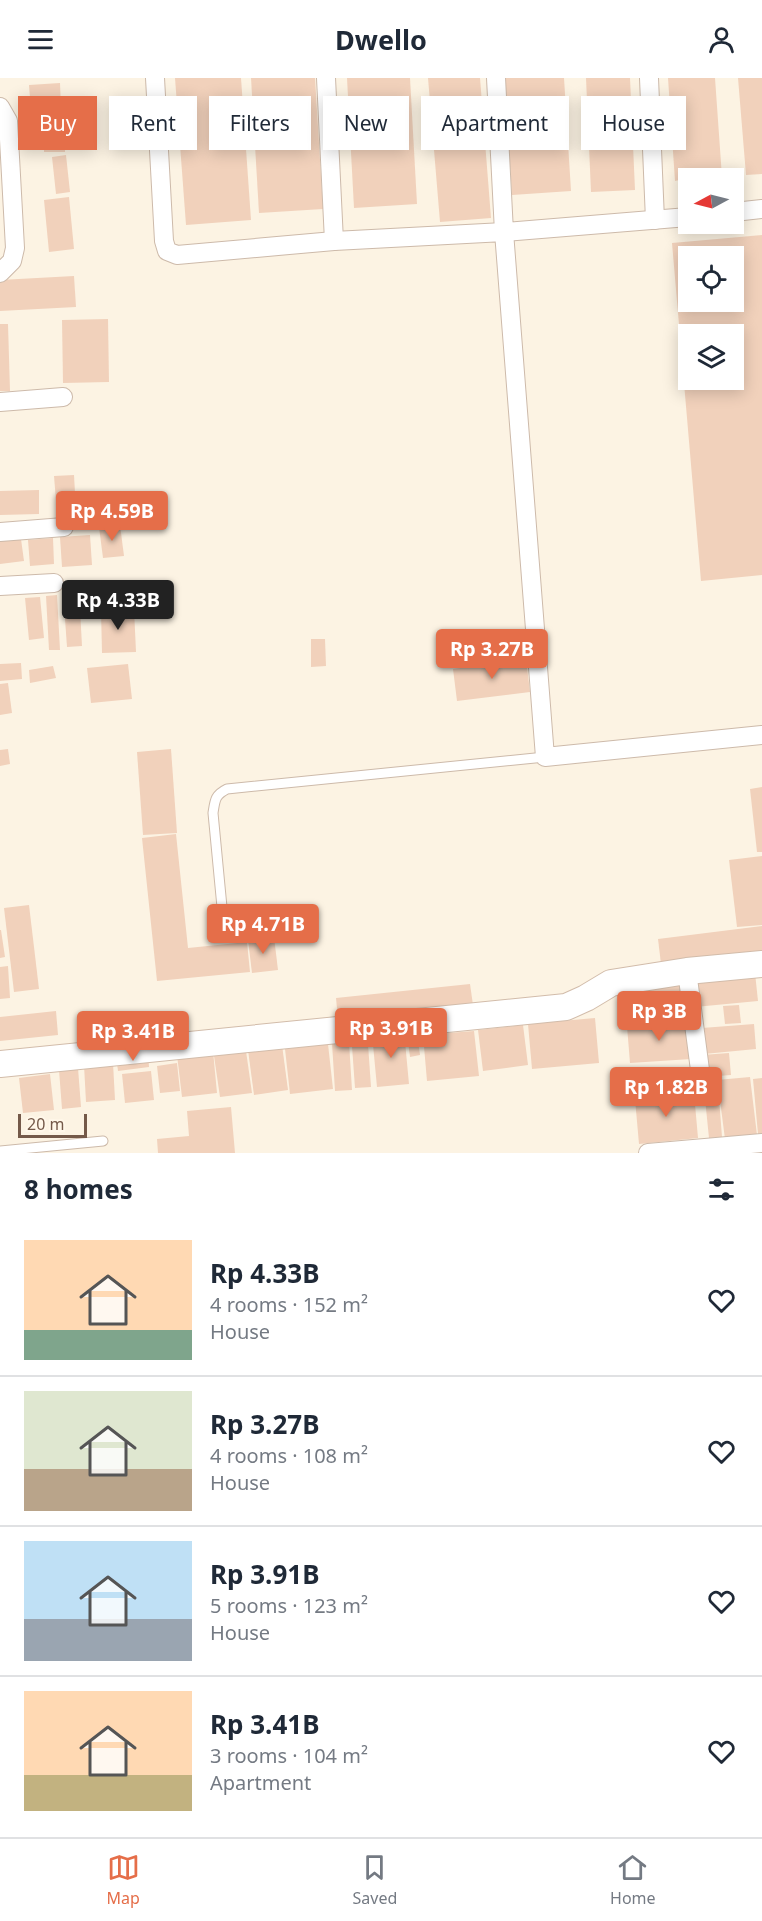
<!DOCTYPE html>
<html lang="en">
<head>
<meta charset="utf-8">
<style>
	:root { --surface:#fff; --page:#f2f2f3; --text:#1f2937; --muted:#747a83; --line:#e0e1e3; --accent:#e56e49 }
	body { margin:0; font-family:"Noto Sans",sans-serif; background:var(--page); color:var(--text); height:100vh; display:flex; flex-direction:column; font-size:22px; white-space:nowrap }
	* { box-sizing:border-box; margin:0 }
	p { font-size:20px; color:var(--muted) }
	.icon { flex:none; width:33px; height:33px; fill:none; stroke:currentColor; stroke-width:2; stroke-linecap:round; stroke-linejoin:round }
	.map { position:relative; height:1075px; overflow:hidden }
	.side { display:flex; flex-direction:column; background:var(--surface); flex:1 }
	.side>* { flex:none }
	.hud { position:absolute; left:18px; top:18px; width:726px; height:54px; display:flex; gap:12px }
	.needle { width:39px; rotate:263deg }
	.buttons { position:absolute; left:678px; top:90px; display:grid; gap:12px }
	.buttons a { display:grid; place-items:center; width:66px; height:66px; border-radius:0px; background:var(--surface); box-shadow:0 3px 15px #0003; font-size:30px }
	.scale { position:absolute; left:18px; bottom:15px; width:69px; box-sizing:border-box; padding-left:6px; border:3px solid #745949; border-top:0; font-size:16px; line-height:21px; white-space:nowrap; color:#745949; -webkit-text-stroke:4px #fff7e9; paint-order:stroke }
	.price { position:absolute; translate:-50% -51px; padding:0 14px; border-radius:6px; background:var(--accent); color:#fff; font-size:20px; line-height:39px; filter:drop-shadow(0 2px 3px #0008) }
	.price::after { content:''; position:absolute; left:50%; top:36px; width:18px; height:14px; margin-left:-9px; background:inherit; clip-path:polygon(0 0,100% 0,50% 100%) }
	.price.on { background:#222; color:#fff }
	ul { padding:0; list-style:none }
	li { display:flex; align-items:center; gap:18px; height:150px; padding:0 24px }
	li+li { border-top:2px solid var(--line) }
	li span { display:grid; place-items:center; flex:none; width:168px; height:120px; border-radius:0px; color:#555 }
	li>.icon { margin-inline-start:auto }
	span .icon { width:72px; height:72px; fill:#fffc; stroke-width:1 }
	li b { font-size:26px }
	h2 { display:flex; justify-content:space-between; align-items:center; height:72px; padding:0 24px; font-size:26px }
	.tag { padding:0 21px; border-radius:0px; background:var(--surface); box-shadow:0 3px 15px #0003; font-size:21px; line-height:54px }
	.tag.on { background:var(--accent); color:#fff }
	header { display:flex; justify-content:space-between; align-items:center; height:78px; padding:0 24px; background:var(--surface); font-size:27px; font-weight:700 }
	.tabs { display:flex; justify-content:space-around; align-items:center; height:84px; border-top:2px solid var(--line); background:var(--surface); font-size:16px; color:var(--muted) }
	.tabs a { display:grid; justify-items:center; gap:3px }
	.tabs .on { color:var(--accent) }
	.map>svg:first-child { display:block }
</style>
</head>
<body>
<header><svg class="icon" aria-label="menu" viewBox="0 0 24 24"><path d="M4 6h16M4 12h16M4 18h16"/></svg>Dwello<svg class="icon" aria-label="person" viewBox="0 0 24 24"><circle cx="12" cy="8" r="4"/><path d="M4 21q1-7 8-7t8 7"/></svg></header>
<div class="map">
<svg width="762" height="1075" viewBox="0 0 762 1075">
	<rect width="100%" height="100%" fill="#fcf3e3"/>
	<g fill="#f1d1bb" fill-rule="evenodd">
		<polygon points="175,0 241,0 251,142 186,147"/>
		<polygon points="251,0 315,0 323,131 259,135"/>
		<polygon points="347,0 410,0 417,126 354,130"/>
		<polygon points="428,0 480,0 491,140 440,144"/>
		<polygon points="504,0 564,0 571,113 512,117"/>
		<polygon points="586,0 630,0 635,112 591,114"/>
		<polygon points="668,0 715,0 722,99 688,100 675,103"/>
		<polygon points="738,0 762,0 762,96 746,97"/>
		<polygon points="60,5 61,31 31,33 29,7"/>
		<polygon points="44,40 60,40 61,53 44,53"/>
		<polygon points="65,58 65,74 44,74 44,59"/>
		<polygon points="66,77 70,114 56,116 52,79"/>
		<polygon points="69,119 74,171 49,174 44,122"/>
		<path d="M762,157V497L701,503L672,165ZM688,178H734V224H688ZM688,256H734V302H688Z"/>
		<polygon points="74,198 76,229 0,233 0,202"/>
		<polygon points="108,241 109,304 63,305 62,242"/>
		<polygon points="0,246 8,246 10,313 0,313"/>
		<polygon points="74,397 76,433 57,435 54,398"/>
		<polygon points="39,412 39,436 0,437 0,413"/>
		<polygon points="120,447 124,478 103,480 99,449"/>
		<polygon points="90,457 92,487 62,489 60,459"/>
		<polygon points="53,460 54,486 30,488 28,462"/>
		<polygon points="21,461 24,483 0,486 0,463"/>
		<polygon points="79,512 82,568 67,569 63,513"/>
		<polygon points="57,517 60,572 49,572 46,518"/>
		<polygon points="40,519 44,560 29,562 25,520"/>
		<polygon points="134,531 136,574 102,575 101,532"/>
		<polygon points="311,561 325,561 326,588 311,589"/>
		<polygon points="526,581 530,614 457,623 453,591"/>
		<polygon points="21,585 22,601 0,603 0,586"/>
		<polygon points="128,586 132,621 91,625 87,590"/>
		<polygon points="53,588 56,600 30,605 29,592"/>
		<polygon points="8,605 12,635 0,637 0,606"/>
		<polygon points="8,671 10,686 0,688 0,672"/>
		<polygon points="171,671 177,755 143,757 137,674"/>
		<polygon points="762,709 762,774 757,774 750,711"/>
		<polygon points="176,756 188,870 247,864 250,894 157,903 142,760"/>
		<polygon points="762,778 762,847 737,849 729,782"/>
		<polygon points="29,827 39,911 14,914 4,830"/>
		<polygon points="762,848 762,873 661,886 658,861"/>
		<polygon points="0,852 1,852 5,879 0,880"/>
		<polygon points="274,859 278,892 252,895 248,862"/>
		<polygon points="8,888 10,920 0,921 0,889"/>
		<polygon points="755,895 758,923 695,929 693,900"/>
		<polygon points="683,904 686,934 625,940 622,910"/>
		<polygon points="470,906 473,927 338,941 336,920"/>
		<polygon points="739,927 741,945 725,946 723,928"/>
		<polygon points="56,933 58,957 0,963 0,939"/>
		<polygon points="595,940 599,985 532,991 528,946"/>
		<polygon points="688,943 691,981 630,985 627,948"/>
		<polygon points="754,946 756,971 704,976 702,950"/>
		<polygon points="523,947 528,987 483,993 478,952"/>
		<polygon points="416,948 420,977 410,979 406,949"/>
		<polygon points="404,953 409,1006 377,1009 372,956"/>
		<polygon points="474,953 479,998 427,1003 423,957"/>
		<polygon points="349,964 352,1012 335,1013 332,965"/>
		<polygon points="328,966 333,1011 290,1016 285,971"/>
		<polygon points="368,966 371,1009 355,1010 352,968"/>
		<polygon points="282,967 288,1012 254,1017 248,972"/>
		<polygon points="213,973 217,1015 182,1019 177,977"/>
		<polygon points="246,973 252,1015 220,1019 214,978"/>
		<polygon points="148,975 149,989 118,993 116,978"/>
		<polygon points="729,975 731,997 704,999 702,977"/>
		<polygon points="113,985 115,1022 86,1024 84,987"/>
		<polygon points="177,985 180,1013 160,1015 157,988"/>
		<polygon points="78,990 81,1029 62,1031 59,992"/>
		<polygon points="151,993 154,1022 125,1025 122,996"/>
		<polygon points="50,996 54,1032 23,1035 19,1000"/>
		<polygon points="750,999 757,1057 725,1061 718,1007 722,1059 709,1060 703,1001 717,1000 717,1002"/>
		<polygon points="762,1000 762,1055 758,1056 753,1001"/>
		<polygon points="694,1015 698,1060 639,1066 635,1021"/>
		<polygon points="231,1029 235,1075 158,1075 157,1061 189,1058 187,1033"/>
	</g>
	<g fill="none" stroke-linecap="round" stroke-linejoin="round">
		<g stroke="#cdbaaa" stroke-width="11">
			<g id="lane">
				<path d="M224,850L213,735C215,722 215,717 227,711L545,679"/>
				<polyline points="0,1073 103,1063"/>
			</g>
		</g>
		<g stroke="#cdbaaa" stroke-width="20">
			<g id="street">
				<polyline points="155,0 164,163 167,173 177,177 334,163 504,154 545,679 762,657"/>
				<polyline points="326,0 334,163"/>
				<polyline points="496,0 504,154 688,139"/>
				<polyline points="649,0 655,142"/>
				<polyline points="0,29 8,43 15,170 12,183 0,195"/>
				<polyline points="734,134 762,131"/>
				<polyline points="0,324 63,319"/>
				<polyline points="0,454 64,449"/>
				<polyline points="0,508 54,505"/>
				<polyline points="687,893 700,992"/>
				<polyline points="648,1075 762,1065"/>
			</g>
		</g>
		<g stroke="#d2bcaa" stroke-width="28">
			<polyline id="secondary" points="0,986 566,929 586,920 611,905 687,893 762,886"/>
		</g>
		<use href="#lane" stroke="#fff" stroke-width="9"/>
		<use href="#street" stroke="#fff" stroke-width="18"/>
		<use href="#secondary" stroke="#fff" stroke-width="26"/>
	</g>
</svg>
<div class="buttons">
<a><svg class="needle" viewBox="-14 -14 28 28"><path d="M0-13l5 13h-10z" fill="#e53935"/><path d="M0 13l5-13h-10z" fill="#747a83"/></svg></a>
<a><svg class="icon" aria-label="locate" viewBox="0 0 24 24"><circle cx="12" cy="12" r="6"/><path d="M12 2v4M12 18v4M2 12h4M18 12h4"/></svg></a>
<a><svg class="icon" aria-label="layers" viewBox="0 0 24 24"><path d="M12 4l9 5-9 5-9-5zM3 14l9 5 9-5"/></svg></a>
</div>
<div class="scale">20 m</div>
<b class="price" style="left:112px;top:464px">Rp 4.59B</b>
<b class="price on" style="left:118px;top:553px">Rp 4.33B</b>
<b class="price" style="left:492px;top:602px">Rp 3.27B</b>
<b class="price" style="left:263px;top:877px">Rp 4.71B</b>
<b class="price" style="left:659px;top:964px">Rp 3B</b>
<b class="price" style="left:391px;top:981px">Rp 3.91B</b>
<b class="price" style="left:133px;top:984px">Rp 3.41B</b>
<b class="price" style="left:666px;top:1040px">Rp 1.82B</b>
<div class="hud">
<a class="tag on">Buy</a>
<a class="tag">Rent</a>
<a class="tag">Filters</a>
<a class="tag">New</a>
<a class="tag">Apartment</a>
<a class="tag">House</a>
</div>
</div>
<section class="side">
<h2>8 homes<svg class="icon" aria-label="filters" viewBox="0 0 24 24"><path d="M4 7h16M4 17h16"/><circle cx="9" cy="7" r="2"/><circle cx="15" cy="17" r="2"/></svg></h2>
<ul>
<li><span style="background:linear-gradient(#ffd9b3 75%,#7fa58c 0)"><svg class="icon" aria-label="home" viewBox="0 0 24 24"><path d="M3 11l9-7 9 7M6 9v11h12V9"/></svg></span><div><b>Rp 4.33B</b><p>4 rooms · 152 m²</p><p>House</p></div><svg class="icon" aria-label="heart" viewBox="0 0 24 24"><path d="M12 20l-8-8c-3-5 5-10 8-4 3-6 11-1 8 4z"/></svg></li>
<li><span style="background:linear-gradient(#dfe7d0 65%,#b9a48a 0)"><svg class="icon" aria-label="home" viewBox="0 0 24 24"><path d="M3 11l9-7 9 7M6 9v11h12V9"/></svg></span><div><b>Rp 3.27B</b><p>4 rooms · 108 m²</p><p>House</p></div><svg class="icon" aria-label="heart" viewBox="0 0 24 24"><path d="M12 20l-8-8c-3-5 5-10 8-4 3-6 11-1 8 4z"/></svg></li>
<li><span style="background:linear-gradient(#bfe0f5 65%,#9aa5b1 0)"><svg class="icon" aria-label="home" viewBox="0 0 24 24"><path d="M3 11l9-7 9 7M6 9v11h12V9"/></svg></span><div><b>Rp 3.91B</b><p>5 rooms · 123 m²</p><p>House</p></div><svg class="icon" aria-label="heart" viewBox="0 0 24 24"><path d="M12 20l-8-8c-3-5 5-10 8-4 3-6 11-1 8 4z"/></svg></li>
<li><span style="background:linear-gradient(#ffd9b3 70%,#c2b280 0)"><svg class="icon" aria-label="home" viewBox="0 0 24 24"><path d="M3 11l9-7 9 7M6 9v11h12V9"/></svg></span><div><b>Rp 3.41B</b><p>3 rooms · 104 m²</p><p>Apartment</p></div><svg class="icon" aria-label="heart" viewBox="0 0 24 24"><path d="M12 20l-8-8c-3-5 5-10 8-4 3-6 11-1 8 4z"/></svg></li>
</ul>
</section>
<nav class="tabs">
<a class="on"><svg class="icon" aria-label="map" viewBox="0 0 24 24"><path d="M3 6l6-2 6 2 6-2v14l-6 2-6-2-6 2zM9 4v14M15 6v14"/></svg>Map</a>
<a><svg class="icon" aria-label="saved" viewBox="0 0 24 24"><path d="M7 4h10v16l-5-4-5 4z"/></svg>Saved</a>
<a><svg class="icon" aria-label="home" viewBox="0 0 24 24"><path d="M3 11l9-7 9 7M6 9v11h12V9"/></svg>Home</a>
</nav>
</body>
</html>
